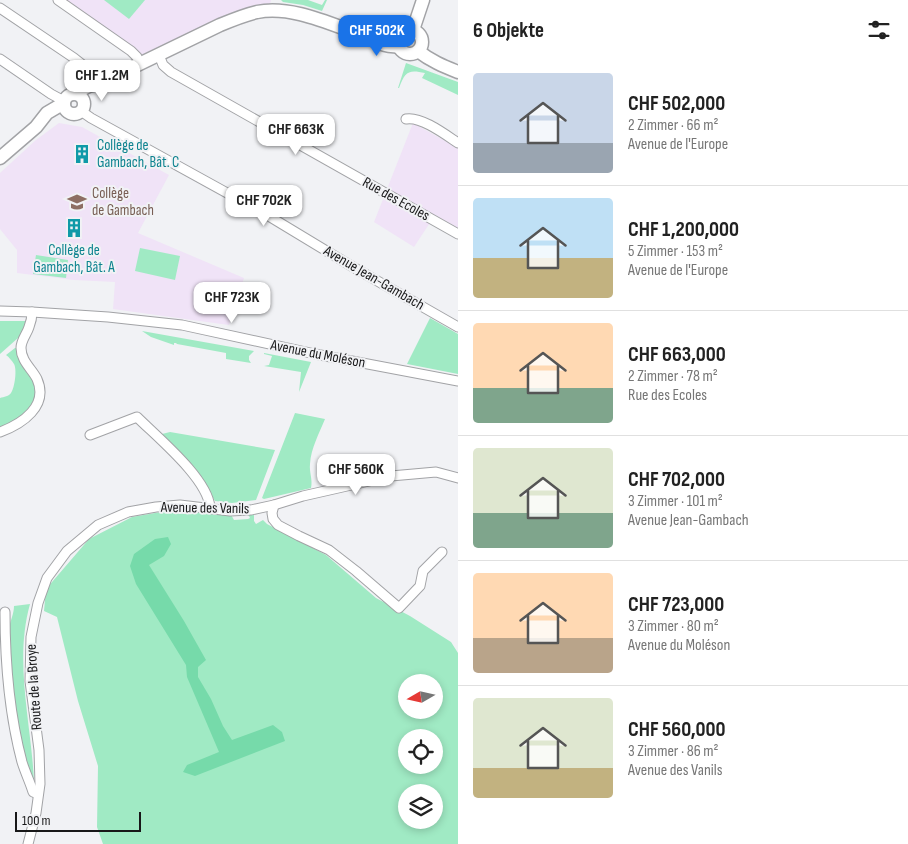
<!DOCTYPE html>
<html lang="de">
<head>
<meta charset="utf-8">
<style>
	:root { --surface:#fff; --page:#f2f2f2; --text:#222; --muted:#767676; --line:#e0e0e0; --accent:#1a73e8 }
	body { margin:0; font-family:"Sofia Sans Condensed",sans-serif; background:var(--page); color:var(--text); height:100vh; display:flex; flex-direction:column; font-size:19px; white-space:nowrap }
	* { box-sizing:border-box; margin:0 }
	p { font-size:16px; color:var(--muted) }
	.icon { flex:none; width:28px; height:28px; fill:none; stroke:currentColor; stroke-width:2; stroke-linecap:round; stroke-linejoin:round }
	.map { position:relative; flex:1; overflow:hidden }
	.drawer { display:flex; flex-direction:column; background:var(--surface); width:450px }
	.drawer>* { flex:none }
	.needle { width:32px; rotate:261deg }
	.controls { position:absolute; left:398px; top:674px; display:grid; gap:10px }
	.controls a { display:grid; place-items:center; width:45px; height:45px; border-radius:50%; background:var(--surface); box-shadow:0 2px 8px #0003; font-size:25px }
	.scale { position:absolute; left:15px; bottom:12px; width:126px; box-sizing:border-box; padding-left:5px; border:2px solid #181819; border-top:0; font-size:14px; line-height:18px; white-space:nowrap; color:#181819; -webkit-text-stroke:4px #f1f2f5; paint-order:stroke }
	.price { position:absolute; translate:-50% -42px; padding:0 11px; border-radius:10px; background:#fff; color:#222; font-size:16px; line-height:32px; filter:drop-shadow(0 1px 2px #0008) }
	.price::after { content:''; position:absolute; left:50%; top:30px; width:15px; height:11px; margin-left:-8px; background:inherit; clip-path:polygon(0 0,100% 0,50% 100%) }
	.price.active { background:var(--accent); color:#fff }
	ul { padding:0; list-style:none }
	li { display:flex; align-items:center; gap:15px; height:125px; padding:0 15px }
	li+li { border-top:1px solid var(--line) }
	li span { display:grid; place-items:center; flex:none; width:140px; height:100px; border-radius:5px; color:#555 }
	li>.icon { margin-inline-start:auto }
	span .icon { width:60px; height:60px; fill:#fffc; stroke-width:1 }
	li b { font-size:21px }
	h2 { display:flex; justify-content:space-between; align-items:center; height:60px; padding:0 15px; font-size:21px }
	main { display:flex; flex:1; min-height:0 }
	.map>svg:first-child { display:block }
</style>
</head>
<body>
<main>
<div class="map">
<svg width="458" height="844" viewBox="0 0 458 844">
	<rect width="100%" height="100%" fill="#f1f2f5"/>
	<g fill="#f0e3f7">
		<polygon points="61,0 271,0 270,5 233,12 139,56"/>
		<polygon points="59,123 82,127 169,175 138,233 244,278 229,325 113,309 115,282 74,280 17,273 17,250 0,229 0,173 36,140"/>
		<polygon points="413,123 458,148 458,228 435,215 414,247 374,222"/>
	</g>
	<g fill="#a0eac4" fill-rule="evenodd">
		<polygon points="104,0 145,0 129,19"/>
		<polygon points="281,0 308,0 322,5 325,0 327,0 322,11 303,5 283,2"/>
		<path d="M406,63L458,82V95L422,78L425,73C408,69 405,72 399,88H398Z"/>
		<polygon points="140,248 180,256 175,280 135,271"/>
		<polygon points="36,255 68,260 66,278 33,274"/>
		<polygon points="430,318 458,334 458,374 407,364"/>
		<polygon points="0,321 27,321 22,334 18,338 0,354"/>
		<polygon points="142,331 254,351 249,356 249,360 251,363 226,359 226,353 177,344 176,343 174,343 174,345 151,337"/>
		<path d="M15,348H17C28,368 47,391 27,411C19,419 10,424 0,427V398C4,397 9,396 11,393C15,387 17,369 14,364C12,361 9,357 6,355Z"/>
		<polygon points="264,353 311,362 299,392 301,372 264,366 269,365 272,356 264,354"/>
		<path d="M295,413L325,419C319,434 311,448 310,464C309,472 313,480 311,488L264,499L262,498Z"/>
		<polygon points="170,432 275,450 256,500 232,503 215,501 200,477 163,439 162,434"/>
		<path d="M178,509L230,513L234,520L248,519L250,518L248,514L254,512V521L256,524L263,520L267,524L326,555L376,598L410,616L451,642L458,653V844H103L97,827L98,766L78,701L57,617L44,611L46,589L89,539L132,517ZM406,682H434V710H406ZM406,738H434V765H406ZM406,792H434V820H406Z"/>
		<path d="M30,604C14,661 31,722 34,781L33,782C18,743 12,701 10,660C10,650 8,639 9,629C10,621 14,614 14,606Z"/>
	</g>
	<polygon fill="#76daaa" points="168,537 171,544 164,556 149,565 184,621 206,660 198,667 198,677 211,699 223,726 232,740 273,725 282,732 285,741 195,776 183,772 187,765 219,752 187,677 186,665 136,584 130,566 134,554 155,539"/>
	<g fill="none" stroke-linecap="round" stroke-linejoin="round">
		<g stroke="#a2a3a6" stroke-width="11">
			<g id="minor">
				<polyline points="58,0 131,51 137,57 140,64"/>
				<polyline points="0,8 74,58 93,73 100,83"/>
				<polyline points="159,55 163,65 171,72 458,234"/>
				<polyline points="0,59 51,94 64,101"/>
				<polyline points="81,111 91,118 267,215 353,267 458,327"/>
				<path d="M406,119C421,116 446,135 458,143"/>
				<polyline points="0,311 32,312 108,317 182,325 315,354 458,381"/>
				<path d="M0,432C22,424 49,406 37,379C32,369 21,361 21,348C21,340 27,334 29,327C31,322 32,317 32,312"/>
				<path d="M90,435L137,417C158,438 207,478 210,507"/>
				<polyline points="274,505 272,513 273,519 278,525 299,536 329,550 356,571 399,608 420,586 423,571 442,552"/>
				<path d="M5,612C5,662 9,713 22,762C25,772 30,782 33,792L38,794"/>
				<polyline points="28,844 36,813 40,784 39,750 30,681 31,637 38,603 47,578 67,551 98,525 128,512 156,507 180,505 230,511 251,510 274,505 303,496 391,476 436,472 458,478"/>
			</g>
		</g>
		<g stroke="#a2a3a6" stroke-width="15">
			<g id="secondary">
				<circle cx="410" cy="42" r="12"/>
				<polyline points="413,30 423,0"/>
				<path d="M418,51C431,61 443,66 458,72"/>
				<path d="M72,94L89,86L100,83L220,25C232,20 244,15 257,12C291,5 330,24 362,35C368,37 373,41 380,43C385,46 392,46 399,47"/>
				<circle cx="74" cy="104" r="10"/>
				<polyline points="0,158 36,127 47,113 64,103"/>
			</g>
		</g>
		<use href="#minor" stroke="#fff" stroke-width="9"/>
		<use href="#secondary" stroke="#fff" stroke-width="12"/>
	</g>
	<defs>
		<g id="building-bare" transform="scale(1.5)"><path d="M-4-6H4V6H1V3H-1V6H-4ZM-2.5-4.3h1.7v1.8h-1.7ZM.8-4.3h1.7v1.8H.8ZM-2.5-1h1.7V.8h-1.7ZM.8-1h1.7V.8H.8Z" fill="#0f9aa8" stroke="#f1f2f5" stroke-width="2.5" paint-order="stroke"/></g>
		<g id="school-bare" transform="scale(1.5)"><path d="M0-5L7-2L0 1L-7-2ZM-4 1L0 2.5L4 1V4Q0 6-4 4Z" fill="#8d6e63" stroke="#f1f2f5" stroke-width="2.5" paint-order="stroke"/></g>
	</defs>
	<g fill-rule="evenodd">
		<use href="#building-bare" x="82" y="154"/>
		<use href="#school-bare" x="77" y="202"/>
		<use href="#building-bare" x="74" y="228"/>
	</g>
	<g text-anchor="middle" dominant-baseline="central" stroke-width="4" stroke-linejoin="round" paint-order="stroke">
		<g font-size="15" fill="#0d838f" stroke="#f1f2f5" text-anchor="start">
			<text x="97" y="145">Collège de<tspan x="97" dy="17">Gambach, Bât. C</tspan></text>
			<text x="74" y="250" text-anchor="middle">Collège de<tspan x="74" dy="17">Gambach, Bât. A</tspan></text>
		</g>
		<g font-size="15" fill="#785e54" stroke="#f1f2f5" text-anchor="start">
			<text x="92" y="193">Collège<tspan x="92" dy="17">de Gambach</tspan></text>
		</g>
		<g font-size="15" fill="#181819" stroke="#f1f2f5">
			<text transform="translate(396 199) rotate(29)">Rue des Ecoles</text>
			<text transform="translate(374 278) rotate(30)">Avenue Jean-Gambach</text>
			<text transform="translate(318 354) rotate(11)">Avenue du Moléson</text>
			<text transform="translate(205 508) rotate(1)">Avenue des Vanils</text>
			<text transform="translate(34 687) rotate(-94)">Route de la Broye</text>
		</g>
	</g>
</svg>
<div class="controls">
<a><svg class="needle" viewBox="-14 -14 28 28"><path d="M0-13l5 13h-10z" fill="#e53935"/><path d="M0 13l5-13h-10z" fill="#767676"/></svg></a>
<a><svg class="icon" aria-label="locate" viewBox="0 0 24 24"><circle cx="12" cy="12" r="6"/><path d="M12 2v4M12 18v4M2 12h4M18 12h4"/></svg></a>
<a><svg class="icon" aria-label="layers" viewBox="0 0 24 24"><path d="M12 4l9 5-9 5-9-5zM3 14l9 5 9-5"/></svg></a>
</div>
<div class="scale">100 m</div>
<b class="price active" style="left:377px;top:57px">CHF 502K</b>
<b class="price" style="left:102px;top:102px">CHF 1.2M</b>
<b class="price" style="left:296px;top:156px">CHF 663K</b>
<b class="price" style="left:264px;top:227px">CHF 702K</b>
<b class="price" style="left:232px;top:324px">CHF 723K</b>
<b class="price" style="left:356px;top:496px">CHF 560K</b>
</div>
<section class="drawer">
<h2>6 Objekte<svg class="icon" aria-label="filters" viewBox="0 0 24 24"><path d="M4 7h16M4 17h16"/><circle cx="9" cy="7" r="2"/><circle cx="15" cy="17" r="2"/></svg></h2>
<ul>
<li><span style="background:linear-gradient(#c9d6e8 70%,#9aa5b1 0)"><svg class="icon" aria-label="home" viewBox="0 0 24 24"><path d="M3 11l9-7 9 7M6 9v11h12V9"/></svg></span><div><b>CHF 502,000</b><p>2 Zimmer · 66 m²</p><p>Avenue de l'Europe</p></div></li>
<li><span style="background:linear-gradient(#bfe0f5 60%,#c2b280 0)"><svg class="icon" aria-label="home" viewBox="0 0 24 24"><path d="M3 11l9-7 9 7M6 9v11h12V9"/></svg></span><div><b>CHF 1,200,000</b><p>5 Zimmer · 153 m²</p><p>Avenue de l'Europe</p></div></li>
<li><span style="background:linear-gradient(#ffd9b3 65%,#7fa58c 0)"><svg class="icon" aria-label="home" viewBox="0 0 24 24"><path d="M3 11l9-7 9 7M6 9v11h12V9"/></svg></span><div><b>CHF 663,000</b><p>2 Zimmer · 78 m²</p><p>Rue des Ecoles</p></div></li>
<li><span style="background:linear-gradient(#dfe7d0 65%,#7fa58c 0)"><svg class="icon" aria-label="home" viewBox="0 0 24 24"><path d="M3 11l9-7 9 7M6 9v11h12V9"/></svg></span><div><b>CHF 702,000</b><p>3 Zimmer · 101 m²</p><p>Avenue Jean-Gambach</p></div></li>
<li><span style="background:linear-gradient(#ffd9b3 65%,#b9a48a 0)"><svg class="icon" aria-label="home" viewBox="0 0 24 24"><path d="M3 11l9-7 9 7M6 9v11h12V9"/></svg></span><div><b>CHF 723,000</b><p>3 Zimmer · 80 m²</p><p>Avenue du Moléson</p></div></li>
<li><span style="background:linear-gradient(#dfe7d0 70%,#c2b280 0)"><svg class="icon" aria-label="home" viewBox="0 0 24 24"><path d="M3 11l9-7 9 7M6 9v11h12V9"/></svg></span><div><b>CHF 560,000</b><p>3 Zimmer · 86 m²</p><p>Avenue des Vanils</p></div></li>
</ul>
</section>
</main>
</body>
</html>
